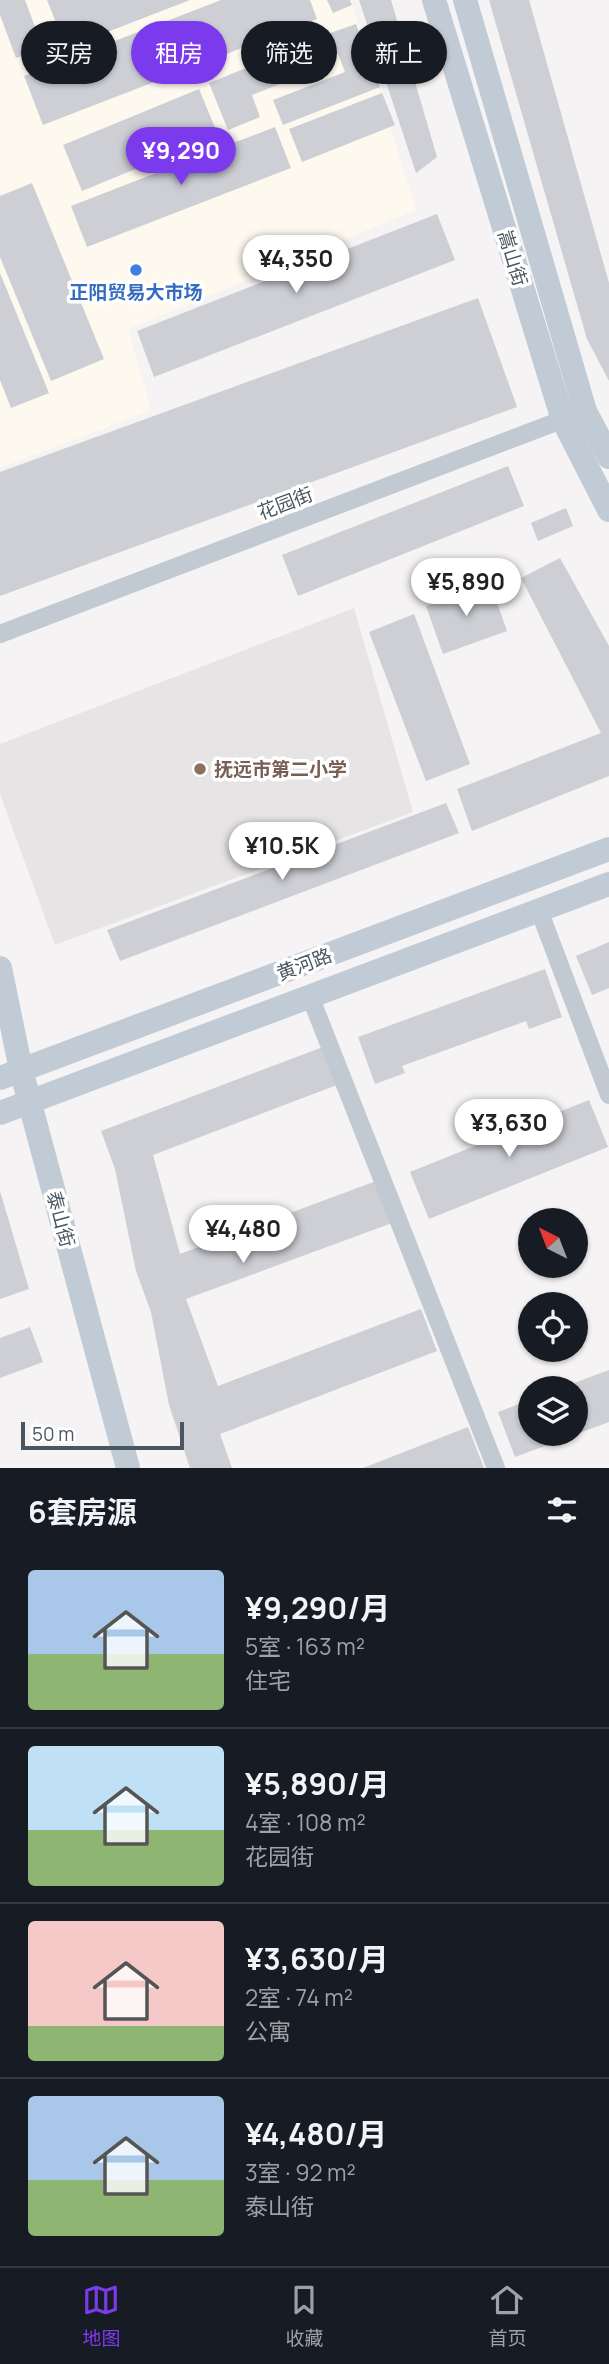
<!DOCTYPE html>
<html lang="zh">
<head>
<meta charset="utf-8">
<style>
	:root { --surface:#171b24; --page:#20242c; --text:#f1f3f6; --muted:#9ea1a6; --line:#363941; --accent:#7c3aed }
	body { margin:0; font-family:Manrope,"Noto Sans SC",sans-serif; background:var(--page); color:var(--text); height:100vh; display:flex; flex-direction:column; font-size:26px; white-space:nowrap }
	* { box-sizing:border-box; margin:0 }
	p { font-size:23px; color:var(--muted) }
	.icon { flex:none; width:38px; height:38px; fill:none; stroke:currentColor; stroke-width:2; stroke-linecap:round; stroke-linejoin:round }
	.map { position:relative; height:1468px; overflow:hidden }
	.side { display:flex; flex-direction:column; background:var(--surface); flex:1 }
	.side>* { flex:none }
	.hud { position:absolute; left:21px; top:21px; width:567px; height:63px; display:flex; gap:14px }
	.needle { width:46px; rotate:318deg }
	.buttons { position:absolute; left:518px; top:1208px; display:grid; gap:14px }
	.buttons a { display:grid; place-items:center; width:70px; height:70px; border-radius:50%; background:var(--surface); box-shadow:0 2px 5px #0004; font-size:35px }
	.scale { position:absolute; left:21px; bottom:18px; width:163px; box-sizing:border-box; padding-left:7px; border:4px solid #4a5661; border-top:0; font-size:19px; line-height:24px; white-space:nowrap; color:#4a5661; -webkit-text-stroke:5px #fff; paint-order:stroke }
	.price { position:absolute; translate:-50% -60px; padding:0 16px; border-radius:24px; background:#fff; color:#222; font-size:23px; line-height:46px; filter:drop-shadow(0 2px 4px #0008) }
	.price::after { content:''; position:absolute; left:50%; top:42px; width:21px; height:16px; margin-left:-10px; background:inherit; clip-path:polygon(0 0,100% 0,50% 100%) }
	.price.current { background:var(--accent); color:#fff }
	ul { padding:0; list-style:none }
	li { display:flex; align-items:center; gap:21px; height:175px; padding:0 28px }
	li+li { border-top:2px solid var(--line) }
	li span { display:grid; place-items:center; flex:none; width:196px; height:140px; border-radius:7px; color:#555 }
	li>.icon { margin-inline-start:auto }
	span .icon { width:84px; height:84px; fill:#fffc; stroke-width:1 }
	li b { font-size:30px }
	h2 { display:flex; justify-content:space-between; align-items:center; height:84px; padding:0 28px; font-size:30px }
	.tag { padding:0 24px; border-radius:32px; background:var(--surface); box-shadow:0 2px 5px #0004; font-size:24px; line-height:63px }
	.tag.current { background:var(--accent); color:#fff }
	.tabs { display:flex; justify-content:space-around; align-items:center; height:98px; border-top:2px solid var(--line); background:var(--surface); font-size:19px; color:var(--muted) }
	.tabs a { display:grid; justify-items:center; gap:4px }
	.tabs .current { color:var(--accent) }
	.map>svg:first-child { display:block }
</style>
</head>
<body>
<div class="map">
<svg width="609" height="1468" viewBox="0 0 609 1468">
	<rect width="100%" height="100%" fill="#f5f3f3"/>
	<polygon fill="#fdf9ef" points="0,0 351,0 416,210 128,329 151,410 0,468"/>
	<polygon fill="#e6e4e5" points="354,608 413,812 55,945 0,794 0,744"/>
	<g fill="#cdcfd5">
		<polygon points="0,0 25,0 43,48 16,58 0,15"/>
		<polygon points="47,0 190,0 66,48"/>
		<polygon points="221,0 310,0 317,19 43,125 24,76"/>
		<polygon points="327,0 350,0 352,5 333,13"/>
		<polygon points="359,0 391,0 437,157 416,173"/>
		<polygon points="489,0 529,0 609,283 609,381 587,339"/>
		<polygon points="356,24 380,87 283,125 273,100 345,72 330,33"/>
		<polygon points="310,42 320,68 252,95 260,117 228,130 209,83"/>
		<polygon points="199,89 218,135 82,191 63,145"/>
		<polygon points="382,93 395,125 302,162 289,129"/>
		<polygon points="275,127 291,168 87,247 71,206"/>
		<polygon points="32,183 104,359 51,381 0,257 0,196"/>
		<polygon points="437,214 455,260 154,377 137,331"/>
		<polygon points="0,273 49,393 11,408 0,380"/>
		<polygon points="478,298 517,407 0,596 0,472"/>
		<polygon points="508,466 524,506 298,596 282,555"/>
		<polygon points="566,508 573,526 538,541 531,523"/>
		<polygon points="560,558 609,646 609,776 472,831 457,789 601,733 521,578"/>
		<polygon points="490,583 507,631 443,654 426,606"/>
		<polygon points="414,614 470,764 426,781 369,632"/>
		<polygon points="446,803 459,833 120,961 107,930"/>
		<polygon points="609,942 609,988 592,995 576,956"/>
		<polygon points="545,969 562,1017 529,1029 526,1021 402,1066 405,1073 375,1084 358,1037"/>
		<polygon points="323,1047 337,1085 153,1155 180,1254 376,1181 392,1223 186,1299 218,1386 421,1309 437,1351 220,1434 232,1468 190,1468 169,1405 151,1312 136,1271 115,1169 101,1131"/>
		<polygon points="589,1100 608,1147 429,1219 410,1172"/>
		<polygon points="0,1191 29,1289 0,1299"/>
		<polygon points="30,1327 43,1362 0,1378 0,1338"/>
		<polygon points="609,1370 609,1422 515,1457 498,1412 530,1400 530,1433 576,1433 576,1388 563,1387"/>
		<polygon points="468,1427 484,1468 363,1468"/>
	</g>
	<g fill="none" stroke-linecap="round" stroke-linejoin="round">
		<g stroke="#c1cad2" stroke-width="18">
			<polyline points="0,634 572,416"/>
			<polyline points="539,910 609,1095"/>
			<polyline points="310,996 496,1468"/>
		</g>
		<g stroke="#c1cbd6" stroke-width="24">
			<polyline points="434,0 563,420 609,510"/>
			<polyline points="465,0 585,411 609,457"/>
			<polyline points="0,968 21,1070 128,1468"/>
			<polyline points="0,1078 609,849"/>
			<polyline points="0,1113 609,884"/>
		</g>
	</g>
	<circle fill="#3f7fe0" stroke="#fff" stroke-width="2.5" cx="136" cy="270" r="7"/>
	<circle fill="#8d6e63" stroke="#fff" stroke-width="2.5" cx="200" cy="769" r="7"/>
	<g text-anchor="middle" dominant-baseline="central" stroke-width="7" stroke-linejoin="round" paint-order="stroke">
		<g font-size="19" fill="#4a5661" stroke="#fff">
			<text transform="translate(513 258) rotate(73)">嵩山街</text>
			<text transform="translate(285 503) rotate(-21)">花园街</text>
			<text transform="translate(304 964) rotate(-21)">黄河路</text>
			<text transform="translate(61 1219) rotate(75)">泰山街</text>
		</g>
		<g font-size="19" font-weight="bold" fill="#366cbe" stroke="#fff">
			<text x="136" y="292">正阳贸易大市场</text>
		</g>
		<g font-size="19" font-weight="bold" fill="#785e54" stroke="#fff" text-anchor="start">
			<text x="214" y="769">抚远市第二小学</text>
		</g>
	</g>
</svg>
<div class="buttons">
<a><svg class="needle" viewBox="-14 -14 28 28"><path d="M0-13l5 13h-10z" fill="#e53935"/><path d="M0 13l5-13h-10z" fill="#9ea1a6"/></svg></a>
<a><svg class="icon" aria-label="locate" viewBox="0 0 24 24"><circle cx="12" cy="12" r="6"/><path d="M12 2v4M12 18v4M2 12h4M18 12h4"/></svg></a>
<a><svg class="icon" aria-label="layers" viewBox="0 0 24 24"><path d="M12 4l9 5-9 5-9-5zM3 14l9 5 9-5"/></svg></a>
</div>
<div class="scale">50 m</div>
<b class="price current" style="left:181px;top:187px">¥9,290</b>
<b class="price" style="left:296px;top:295px">¥4,350</b>
<b class="price" style="left:466px;top:618px">¥5,890</b>
<b class="price" style="left:282px;top:882px">¥10.5K</b>
<b class="price" style="left:509px;top:1159px">¥3,630</b>
<b class="price" style="left:243px;top:1265px">¥4,480</b>
<div class="hud">
<a class="tag">买房</a>
<a class="tag current">租房</a>
<a class="tag">筛选</a>
<a class="tag">新上</a>
</div>
</div>
<section class="side">
<h2>6套房源<svg class="icon" aria-label="filters" viewBox="0 0 24 24"><path d="M4 7h16M4 17h16"/><circle cx="9" cy="7" r="2"/><circle cx="15" cy="17" r="2"/></svg></h2>
<ul>
<li><span style="background:linear-gradient(#a9c7e8 60%,#8fb573 0)"><svg class="icon" aria-label="home" viewBox="0 0 24 24"><path d="M3 11l9-7 9 7M6 9v11h12V9"/></svg></span><div><b>¥9,290/月</b><p>5室 · 163 m²</p><p>住宅</p></div></li>
<li><span style="background:linear-gradient(#bfe0f5 60%,#8fb573 0)"><svg class="icon" aria-label="home" viewBox="0 0 24 24"><path d="M3 11l9-7 9 7M6 9v11h12V9"/></svg></span><div><b>¥5,890/月</b><p>4室 · 108 m²</p><p>花园街</p></div></li>
<li><span style="background:linear-gradient(#f6c9c9 75%,#8fb573 0)"><svg class="icon" aria-label="home" viewBox="0 0 24 24"><path d="M3 11l9-7 9 7M6 9v11h12V9"/></svg></span><div><b>¥3,630/月</b><p>2室 · 74 m²</p><p>公寓</p></div></li>
<li><span style="background:linear-gradient(#a9c7e8 60%,#8fb573 0)"><svg class="icon" aria-label="home" viewBox="0 0 24 24"><path d="M3 11l9-7 9 7M6 9v11h12V9"/></svg></span><div><b>¥4,480/月</b><p>3室 · 92 m²</p><p>泰山街</p></div></li>
</ul>
</section>
<nav class="tabs">
<a class="current"><svg class="icon" aria-label="map" viewBox="0 0 24 24"><path d="M3 6l6-2 6 2 6-2v14l-6 2-6-2-6 2zM9 4v14M15 6v14"/></svg>地图</a>
<a><svg class="icon" aria-label="saved" viewBox="0 0 24 24"><path d="M7 4h10v16l-5-4-5 4z"/></svg>收藏</a>
<a><svg class="icon" aria-label="home" viewBox="0 0 24 24"><path d="M3 11l9-7 9 7M6 9v11h12V9"/></svg>首页</a>
</nav>
</body>
</html>
